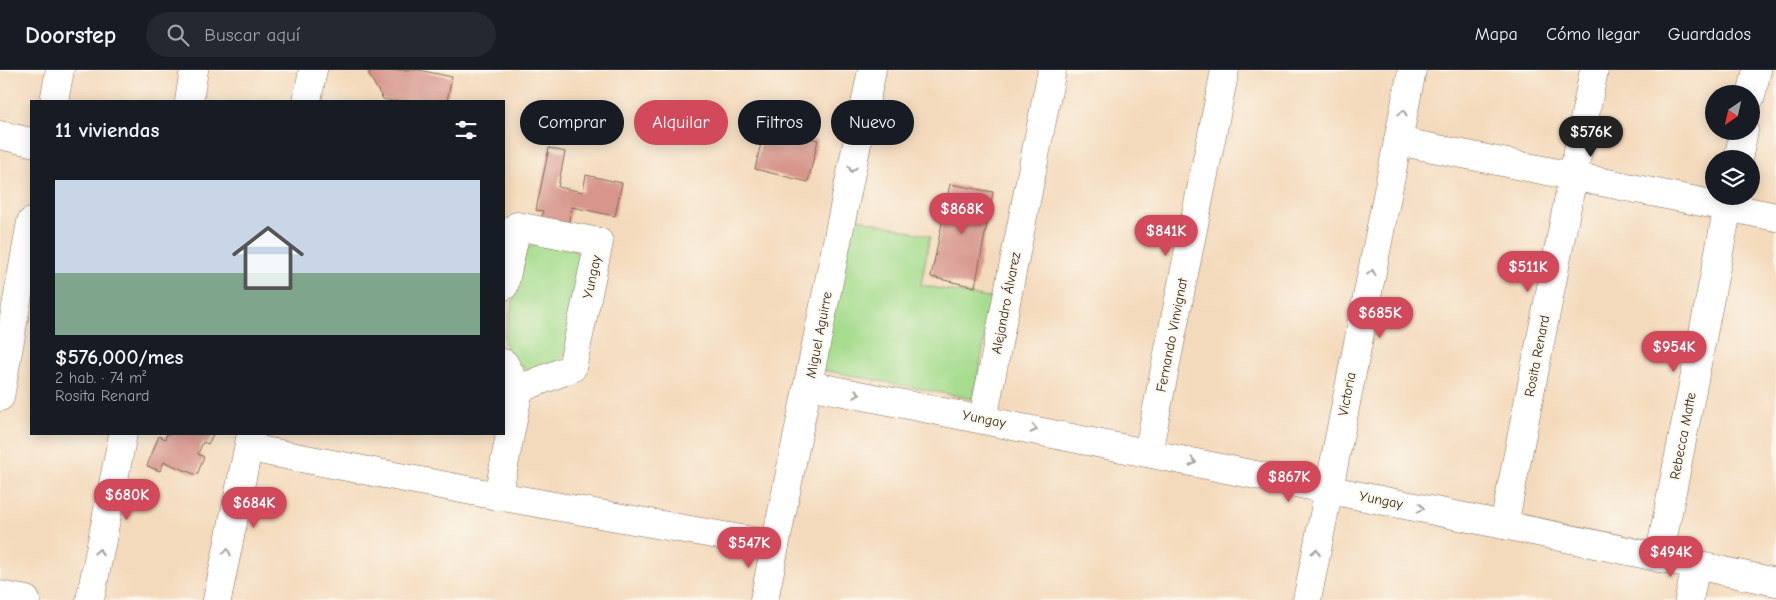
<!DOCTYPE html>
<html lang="es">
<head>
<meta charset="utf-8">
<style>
	:root { --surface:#171b24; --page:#242831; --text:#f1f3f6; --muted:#9ea1a6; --line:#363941; --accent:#d1495b }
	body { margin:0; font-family:"Comic Neue",sans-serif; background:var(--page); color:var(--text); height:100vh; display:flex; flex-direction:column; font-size:19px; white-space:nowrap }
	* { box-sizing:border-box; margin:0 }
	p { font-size:16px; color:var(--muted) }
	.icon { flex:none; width:28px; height:28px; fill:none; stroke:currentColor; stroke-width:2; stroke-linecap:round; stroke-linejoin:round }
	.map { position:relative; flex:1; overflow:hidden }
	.drawer { position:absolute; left:30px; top:30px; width:475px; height:335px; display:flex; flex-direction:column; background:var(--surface); border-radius:0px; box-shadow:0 2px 12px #0003 }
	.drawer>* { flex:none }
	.banner { position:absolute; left:520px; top:30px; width:475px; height:45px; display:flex; gap:10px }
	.needle { width:32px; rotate:214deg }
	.fabs { position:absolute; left:1705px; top:15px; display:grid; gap:10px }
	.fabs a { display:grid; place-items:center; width:55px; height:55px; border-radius:50%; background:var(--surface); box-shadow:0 2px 12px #0003; font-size:25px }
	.price { position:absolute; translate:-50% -42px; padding:0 11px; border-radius:18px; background:var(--accent); color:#fff; font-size:16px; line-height:32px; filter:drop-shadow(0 1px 2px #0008) }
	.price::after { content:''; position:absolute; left:50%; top:30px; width:15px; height:11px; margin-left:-8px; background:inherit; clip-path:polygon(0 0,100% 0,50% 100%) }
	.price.on { background:#222; color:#fff }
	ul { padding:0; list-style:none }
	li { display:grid; align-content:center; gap:10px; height:265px; padding:0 25px }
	li span { display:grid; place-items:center; height:155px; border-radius:0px; color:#555 }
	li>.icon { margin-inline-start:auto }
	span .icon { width:90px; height:90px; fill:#fffc; stroke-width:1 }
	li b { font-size:21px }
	h2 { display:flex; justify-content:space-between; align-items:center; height:60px; padding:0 25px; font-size:21px }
	.tag { padding:0 18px; border-radius:22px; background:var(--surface); box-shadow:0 2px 12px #0003; font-size:18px; line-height:45px }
	.tag.on { background:var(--accent); color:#fff }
	header { display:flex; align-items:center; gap:30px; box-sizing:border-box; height:70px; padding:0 25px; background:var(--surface); border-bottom:1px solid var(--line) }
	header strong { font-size:24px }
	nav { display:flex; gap:28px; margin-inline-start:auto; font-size:18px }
	.search { width:350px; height:45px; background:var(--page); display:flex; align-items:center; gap:12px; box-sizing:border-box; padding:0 18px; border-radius:28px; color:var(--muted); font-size:19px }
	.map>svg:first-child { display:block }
</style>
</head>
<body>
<header>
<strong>Doorstep</strong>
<div class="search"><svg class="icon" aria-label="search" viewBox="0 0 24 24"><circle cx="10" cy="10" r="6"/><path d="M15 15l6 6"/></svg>Buscar aquí</div>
<nav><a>Mapa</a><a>Cómo llegar</a><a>Guardados</a></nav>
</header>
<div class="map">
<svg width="1776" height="530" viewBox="0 0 1776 530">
	<rect width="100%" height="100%" fill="#fbf7ec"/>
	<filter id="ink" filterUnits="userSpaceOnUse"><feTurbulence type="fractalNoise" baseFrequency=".02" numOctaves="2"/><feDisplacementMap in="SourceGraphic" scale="10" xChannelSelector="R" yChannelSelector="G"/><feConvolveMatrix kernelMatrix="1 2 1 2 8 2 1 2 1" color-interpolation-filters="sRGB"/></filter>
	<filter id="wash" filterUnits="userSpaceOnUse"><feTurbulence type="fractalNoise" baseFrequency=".0096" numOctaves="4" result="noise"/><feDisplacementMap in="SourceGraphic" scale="20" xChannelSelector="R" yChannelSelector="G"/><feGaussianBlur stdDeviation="1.12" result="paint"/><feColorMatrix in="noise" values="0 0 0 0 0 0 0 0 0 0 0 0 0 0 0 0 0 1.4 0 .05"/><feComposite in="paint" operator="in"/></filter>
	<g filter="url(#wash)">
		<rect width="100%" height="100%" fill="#f4dabc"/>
		<g fill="#a5dc8d" stroke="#708356">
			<polygon points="847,146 930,166 921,215 993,229 973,329 813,298"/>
			<path d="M540,169L568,173L577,184L583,204L566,284L553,295L534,304C518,295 504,285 504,266L526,180Z"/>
		</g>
		<g id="blocks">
			<g fill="#d7958b">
				<polygon points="370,0 419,0 452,7 447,31 393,31 383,29 369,5"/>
				<polygon points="768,43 802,51 799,66 818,70 808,112 755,99"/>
				<polygon points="549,78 565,82 558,117 583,122 586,105 622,113 615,146 572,137 568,154 541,149 543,141 536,140"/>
				<polygon points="950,114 993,122 975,217 931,207"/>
				<polygon points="167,364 213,364 208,374 203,372 198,384 204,387 197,405 164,392 160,401 147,396 159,366 165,369"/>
			</g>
		</g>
	</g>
	<g filter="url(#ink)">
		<use href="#blocks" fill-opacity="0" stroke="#7c6855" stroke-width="1"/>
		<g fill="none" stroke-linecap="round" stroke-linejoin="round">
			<g stroke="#7c6855" stroke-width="29">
				<g id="minor">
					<polyline points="1751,26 1757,0"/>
					<polyline points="54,31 60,0"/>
					<polyline points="189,31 194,0"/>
					<polyline points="307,31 313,0"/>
					<polyline points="1398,71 1776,147"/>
					<polyline points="1738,89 1744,61"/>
					<polyline points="504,216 517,156 599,172 572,298 519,319"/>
					<polyline points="809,315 1504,455 1776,512"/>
					<polyline points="0,327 31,152"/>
					<polyline points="983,349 1052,0"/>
					<polyline points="1148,383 1225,0"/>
					<polyline points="498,426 519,319 504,293"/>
					<polyline points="1504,455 1594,0"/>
					<polyline points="1659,488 1730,126"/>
					<polyline points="0,525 26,530"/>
					<polyline points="90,530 123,364"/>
					<polyline points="1689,530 1696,495"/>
				</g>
			</g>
			<g stroke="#7c6855" stroke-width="29">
				<g id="tertiary">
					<polyline points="0,65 31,72"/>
					<polyline points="249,378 498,426 775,475"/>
					<polyline points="217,530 251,364"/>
					<polyline points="764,530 872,0"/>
					<polyline points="1307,530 1412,0"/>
				</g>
			</g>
			<use href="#minor" stroke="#fff" stroke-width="28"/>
			<use href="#tertiary" stroke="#fff" stroke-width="28"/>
		</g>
		<defs><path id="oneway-chevron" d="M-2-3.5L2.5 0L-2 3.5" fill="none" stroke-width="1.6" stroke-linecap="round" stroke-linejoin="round" transform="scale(1.25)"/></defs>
		<g stroke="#a79f9a">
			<use href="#oneway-chevron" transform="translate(1403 43) rotate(-79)"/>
			<use href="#oneway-chevron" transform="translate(852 99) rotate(101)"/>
			<use href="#oneway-chevron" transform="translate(1372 203) rotate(-79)"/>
			<use href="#oneway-chevron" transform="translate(857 324) rotate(11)"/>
			<use href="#oneway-chevron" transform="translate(1034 359) rotate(12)"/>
			<use href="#oneway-chevron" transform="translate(1193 392) rotate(12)"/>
			<use href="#oneway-chevron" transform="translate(1421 438) rotate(11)"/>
			<use href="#oneway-chevron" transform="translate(99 482) rotate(-78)"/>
			<use href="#oneway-chevron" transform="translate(227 482) rotate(-78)"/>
			<use href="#oneway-chevron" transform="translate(1316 482) rotate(-79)"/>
		</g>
	</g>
	<g text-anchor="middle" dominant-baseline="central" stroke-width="4" stroke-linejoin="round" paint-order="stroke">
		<g font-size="14" fill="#3b2a1e" stroke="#fbf7ec">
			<text transform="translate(592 207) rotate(-78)">Yungay</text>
			<text transform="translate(1006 233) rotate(-79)">Alejandro Álvarez</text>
			<text transform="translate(819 265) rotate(-79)">Miguel Aguirre</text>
			<text transform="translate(1172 265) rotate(-79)">Fernando Vinvignat</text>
			<text transform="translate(1537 286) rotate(-79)">Rosita Renard</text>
			<text transform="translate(1347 324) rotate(-79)">Victoria</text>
			<text transform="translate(984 349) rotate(11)">Yungay</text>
			<text transform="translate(1683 366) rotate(-79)">Rebecca Matte</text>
			<text transform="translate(1381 430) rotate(11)">Yungay</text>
		</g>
	</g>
</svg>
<div class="fabs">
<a><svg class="needle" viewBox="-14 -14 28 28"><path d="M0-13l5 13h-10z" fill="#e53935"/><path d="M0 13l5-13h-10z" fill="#9ea1a6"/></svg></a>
<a><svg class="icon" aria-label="layers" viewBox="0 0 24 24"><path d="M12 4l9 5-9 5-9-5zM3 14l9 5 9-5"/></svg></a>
</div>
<b class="price on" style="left:1591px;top:88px">$576K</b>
<b class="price" style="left:962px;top:165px">$868K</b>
<b class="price" style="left:1166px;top:187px">$841K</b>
<b class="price" style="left:1528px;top:223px">$511K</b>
<b class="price" style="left:1380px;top:269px">$685K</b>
<b class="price" style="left:1674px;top:303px">$954K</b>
<b class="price" style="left:1289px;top:433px">$867K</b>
<b class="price" style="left:127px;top:451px">$680K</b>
<b class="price" style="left:254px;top:459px">$684K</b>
<b class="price" style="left:749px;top:499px">$547K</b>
<b class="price" style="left:1671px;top:508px">$494K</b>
<div class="banner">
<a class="tag">Comprar</a>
<a class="tag on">Alquilar</a>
<a class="tag">Filtros</a>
<a class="tag">Nuevo</a>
</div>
<section class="drawer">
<h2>11 viviendas<svg class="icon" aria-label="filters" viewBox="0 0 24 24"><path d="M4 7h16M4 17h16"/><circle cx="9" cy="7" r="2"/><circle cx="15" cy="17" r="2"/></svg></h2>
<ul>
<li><span style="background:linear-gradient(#c9d6e8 60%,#7fa58c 0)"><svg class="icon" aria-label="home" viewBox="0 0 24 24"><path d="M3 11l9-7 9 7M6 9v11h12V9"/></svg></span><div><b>$576,000/mes</b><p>2 hab. · 74 m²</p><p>Rosita Renard</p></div></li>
</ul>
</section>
</div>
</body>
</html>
